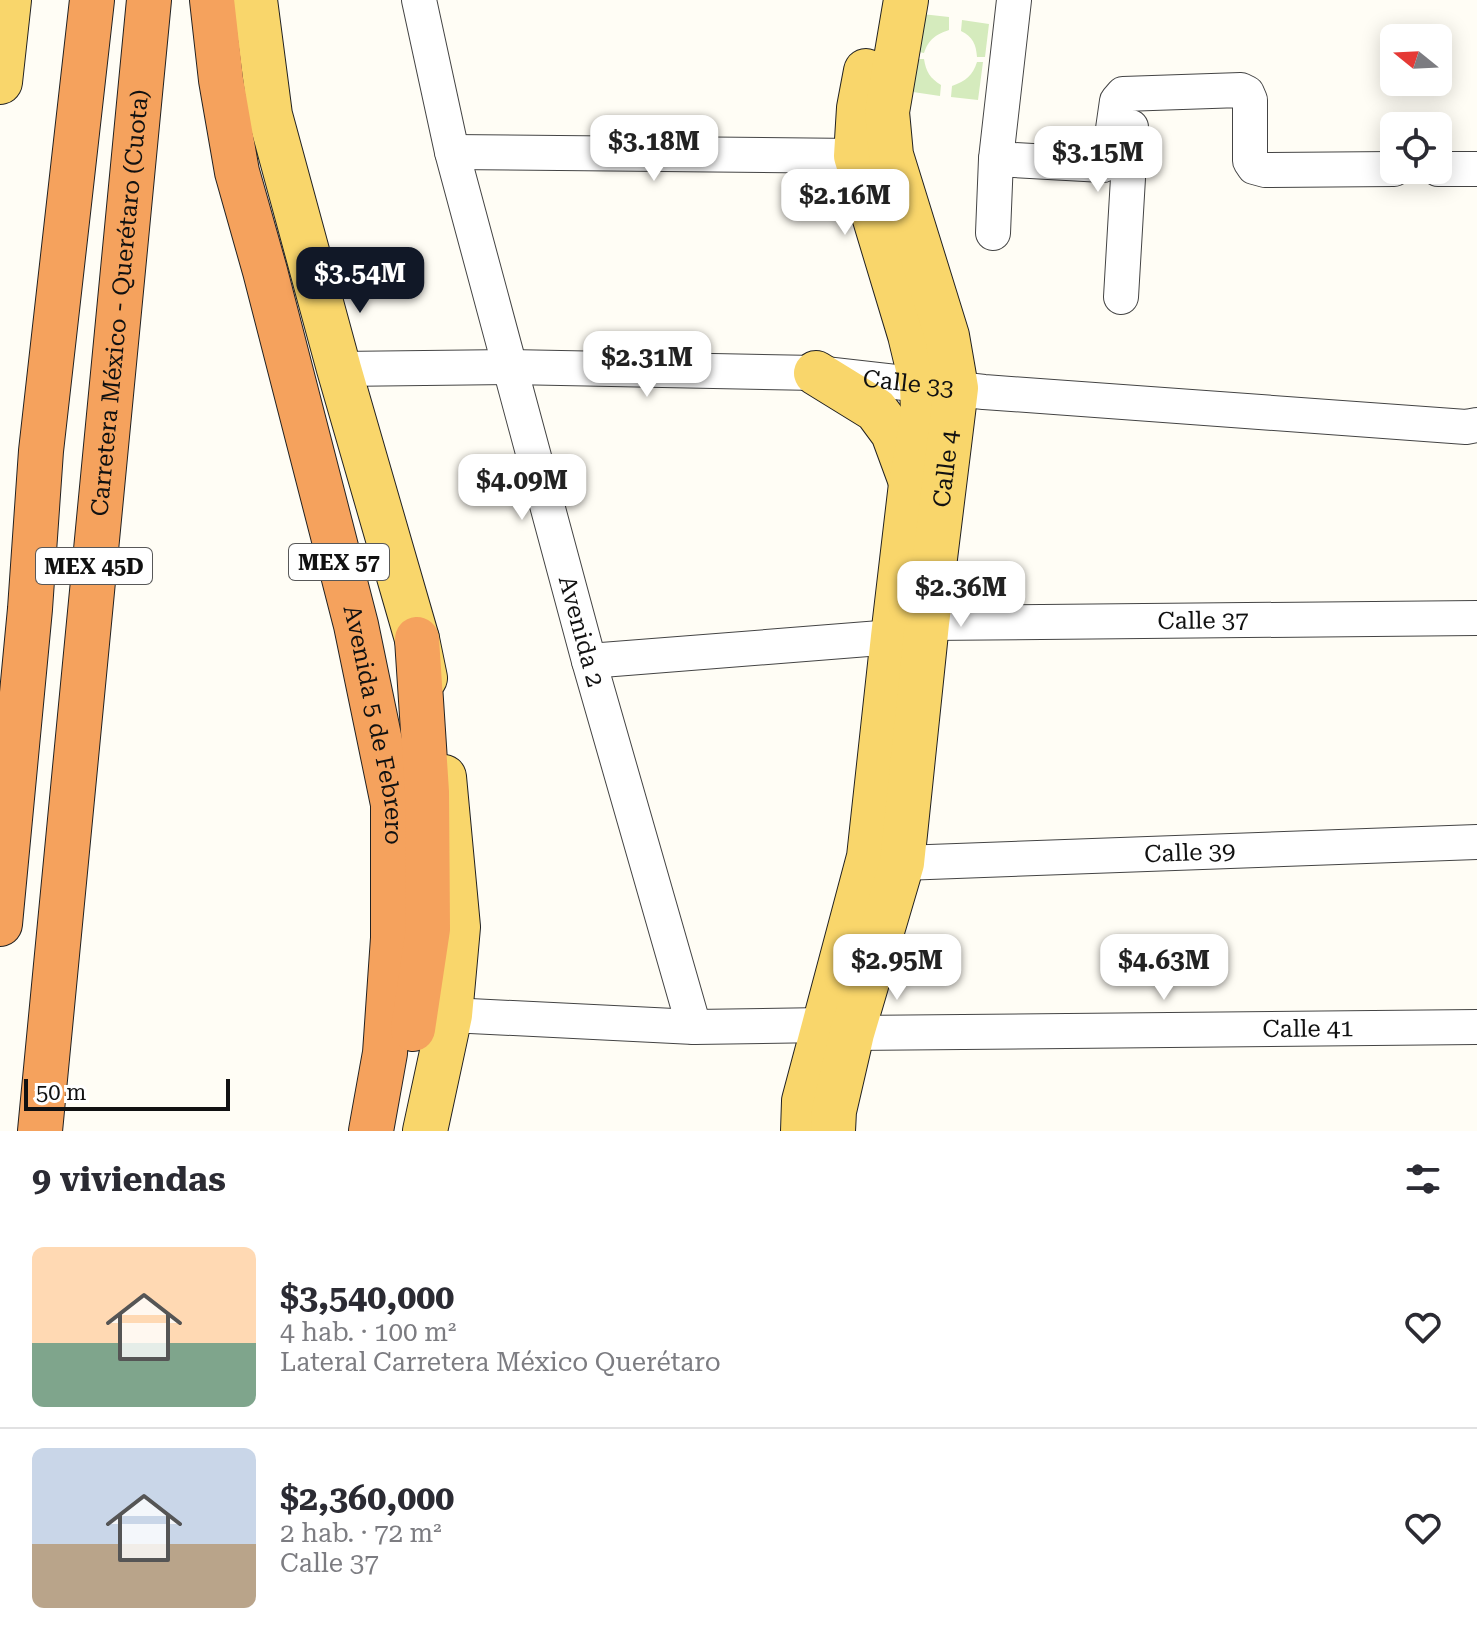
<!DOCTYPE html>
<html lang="es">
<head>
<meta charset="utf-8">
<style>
	:root { --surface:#fff; --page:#f7f7f7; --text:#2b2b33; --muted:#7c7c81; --line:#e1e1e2; --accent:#111827 }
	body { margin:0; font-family:"Roboto Serif",serif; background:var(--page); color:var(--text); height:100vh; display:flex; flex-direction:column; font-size:30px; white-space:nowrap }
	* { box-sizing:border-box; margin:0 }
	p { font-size:26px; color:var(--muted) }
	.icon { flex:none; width:44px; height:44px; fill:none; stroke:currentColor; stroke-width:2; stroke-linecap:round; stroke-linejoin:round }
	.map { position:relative; height:1131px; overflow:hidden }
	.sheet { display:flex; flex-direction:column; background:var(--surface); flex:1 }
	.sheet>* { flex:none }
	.needle { width:52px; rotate:288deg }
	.buttons { position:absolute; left:1380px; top:24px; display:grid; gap:16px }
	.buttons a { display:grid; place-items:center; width:72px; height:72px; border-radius:12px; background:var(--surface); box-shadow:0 4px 20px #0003; font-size:40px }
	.scale { position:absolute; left:24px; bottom:20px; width:206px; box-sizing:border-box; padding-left:8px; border:4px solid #111; border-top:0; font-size:22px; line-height:28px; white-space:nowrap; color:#111; -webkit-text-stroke:6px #fff; paint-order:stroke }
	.price { position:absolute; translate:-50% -68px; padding:0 18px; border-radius:16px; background:#fff; color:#222; font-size:26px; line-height:52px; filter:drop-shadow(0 2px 4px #0008) }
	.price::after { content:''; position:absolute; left:50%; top:48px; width:24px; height:18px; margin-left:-12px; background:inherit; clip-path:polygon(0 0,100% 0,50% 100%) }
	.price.selected { background:var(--accent); color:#fff }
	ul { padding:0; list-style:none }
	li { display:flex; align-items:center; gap:24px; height:200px; padding:0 32px }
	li+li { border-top:2px solid var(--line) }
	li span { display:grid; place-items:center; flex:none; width:224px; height:160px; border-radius:12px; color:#555 }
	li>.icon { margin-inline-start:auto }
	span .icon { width:96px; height:96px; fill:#fffc; stroke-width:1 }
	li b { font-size:34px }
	h2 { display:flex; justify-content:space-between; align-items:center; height:96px; padding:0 32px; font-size:34px }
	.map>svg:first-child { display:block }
</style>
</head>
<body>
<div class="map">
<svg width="1477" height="1131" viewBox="0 0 1477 1131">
	<rect width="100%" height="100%" fill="#fffdf5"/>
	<g fill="#d5ebbd">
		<path d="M922,14L949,17V30C935,35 929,39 924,53L919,52Z"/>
		<path d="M962,20L989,24L985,57H977C976,44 973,37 961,31Z"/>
		<path d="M918,59H924C926,72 930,78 941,85L940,96L913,92Z"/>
		<path d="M977,62H983L978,100L951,97L952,86C966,81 973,75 977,62Z"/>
	</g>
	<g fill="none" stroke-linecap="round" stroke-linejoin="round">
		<g stroke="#444" stroke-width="36">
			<g id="minor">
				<path id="s1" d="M419,0L452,152L589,661L694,1027"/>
				<polyline points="452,152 856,156"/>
				<polyline points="996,159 1103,165 1109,157 1117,101 1123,94 1241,90 1247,93 1250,100 1250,161 1254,167 1265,170 1394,169"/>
				<polyline points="1438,169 1477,169"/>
				<polyline points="993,233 996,159 1014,0"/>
				<polyline points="1121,297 1131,127"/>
				<path id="s2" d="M339,369L510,367L816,373L984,392L1466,427L1477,425"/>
				<path id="s3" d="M927,623L1477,618"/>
				<polyline points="589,661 893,637"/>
				<path id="s4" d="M902,863L1477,842"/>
				<polyline points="450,1015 694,1027 825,1025"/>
				<path id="s5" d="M852,1033L1477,1027"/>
			</g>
		</g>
		<g stroke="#222" stroke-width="46">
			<g id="major">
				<polyline points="255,0 270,115 339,369 417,639 425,678"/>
				<polyline points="0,82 9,0"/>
				<polyline points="816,373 876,410 893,433 911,482"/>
				<polyline points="425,1131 450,1015 458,927 444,777"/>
				<polyline points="803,1131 804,1101 869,857 893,637 911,484 923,414 922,385 910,335 856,156 859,108 866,71"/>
				<path id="s6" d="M833,1131L834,1111L852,1033L902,863L927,623L956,388L947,336L891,155L887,112L906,0"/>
			</g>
		</g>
		<g stroke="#222" stroke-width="46">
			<g id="highway">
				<path id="s7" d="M212,0L221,80L237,172L265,271L356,625L393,804V938L385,1053L371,1131"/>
				<polyline points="0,924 30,609 41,451 92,0"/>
				<polyline points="413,1029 428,929 427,792 417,639"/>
				<path id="s8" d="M40,1131L149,0"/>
			</g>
		</g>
		<use href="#minor" stroke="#fff" stroke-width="34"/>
		<use href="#major" stroke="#f9d66b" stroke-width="44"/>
		<use href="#highway" stroke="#f5a25d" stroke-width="44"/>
	</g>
	<g text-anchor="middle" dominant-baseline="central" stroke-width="8" stroke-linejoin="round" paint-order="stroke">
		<g fill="#fff" stroke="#585858" stroke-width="2">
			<rect x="289" y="544" width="100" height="36" rx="6"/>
			<rect x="36" y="548" width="116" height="36" rx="6"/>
		</g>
		<g font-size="22" font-weight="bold" fill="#111">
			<text x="339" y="562">MEX 57</text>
			<text x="94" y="566">MEX 45D</text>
		</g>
		<g font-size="24" fill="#111" stroke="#fff">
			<text stroke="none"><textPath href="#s8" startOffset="832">Carretera México - Querétaro (Cuota)</textPath></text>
			<text stroke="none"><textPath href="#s2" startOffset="570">Calle 33</textPath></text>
			<text stroke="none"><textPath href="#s6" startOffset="674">Calle 4</textPath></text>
			<text stroke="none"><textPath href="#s3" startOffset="276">Calle 37</textPath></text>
			<text stroke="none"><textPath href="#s1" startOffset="652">Avenida 2</textPath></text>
			<text stroke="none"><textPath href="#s7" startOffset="744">Avenida 5 de Febrero</textPath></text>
			<text stroke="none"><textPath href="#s4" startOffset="288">Calle 39</textPath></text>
			<text stroke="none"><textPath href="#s5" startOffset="456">Calle 41</textPath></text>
		</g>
	</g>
</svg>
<div class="buttons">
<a><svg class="needle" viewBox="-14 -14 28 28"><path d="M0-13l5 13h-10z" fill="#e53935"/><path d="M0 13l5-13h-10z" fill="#7c7c81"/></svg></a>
<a><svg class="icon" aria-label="locate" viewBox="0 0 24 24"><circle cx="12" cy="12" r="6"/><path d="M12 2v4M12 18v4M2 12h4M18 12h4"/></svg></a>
</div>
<div class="scale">50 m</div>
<b class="price" style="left:654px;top:183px">$3.18M</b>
<b class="price" style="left:1098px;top:194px">$3.15M</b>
<b class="price" style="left:845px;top:237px">$2.16M</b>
<b class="price selected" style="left:360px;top:315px">$3.54M</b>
<b class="price" style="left:647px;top:399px">$2.31M</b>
<b class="price" style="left:522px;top:522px">$4.09M</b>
<b class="price" style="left:961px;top:629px">$2.36M</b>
<b class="price" style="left:897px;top:1002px">$2.95M</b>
<b class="price" style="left:1164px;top:1002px">$4.63M</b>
</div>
<section class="sheet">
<h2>9 viviendas<svg class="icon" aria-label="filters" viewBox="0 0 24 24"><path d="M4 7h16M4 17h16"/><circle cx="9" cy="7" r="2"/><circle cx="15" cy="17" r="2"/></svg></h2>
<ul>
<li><span style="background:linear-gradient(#ffd9b3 60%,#7fa58c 0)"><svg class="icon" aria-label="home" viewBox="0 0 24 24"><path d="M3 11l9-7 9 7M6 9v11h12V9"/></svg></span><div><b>$3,540,000</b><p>4 hab. · 100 m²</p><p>Lateral Carretera México Querétaro</p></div><svg class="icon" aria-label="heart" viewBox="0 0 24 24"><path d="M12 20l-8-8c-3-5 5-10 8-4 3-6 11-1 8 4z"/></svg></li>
<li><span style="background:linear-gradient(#c9d6e8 60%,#b9a48a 0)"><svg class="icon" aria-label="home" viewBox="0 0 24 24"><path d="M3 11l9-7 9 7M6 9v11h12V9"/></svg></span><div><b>$2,360,000</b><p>2 hab. · 72 m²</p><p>Calle 37</p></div><svg class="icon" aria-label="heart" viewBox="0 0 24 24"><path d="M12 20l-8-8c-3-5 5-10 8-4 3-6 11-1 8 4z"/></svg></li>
</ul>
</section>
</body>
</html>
